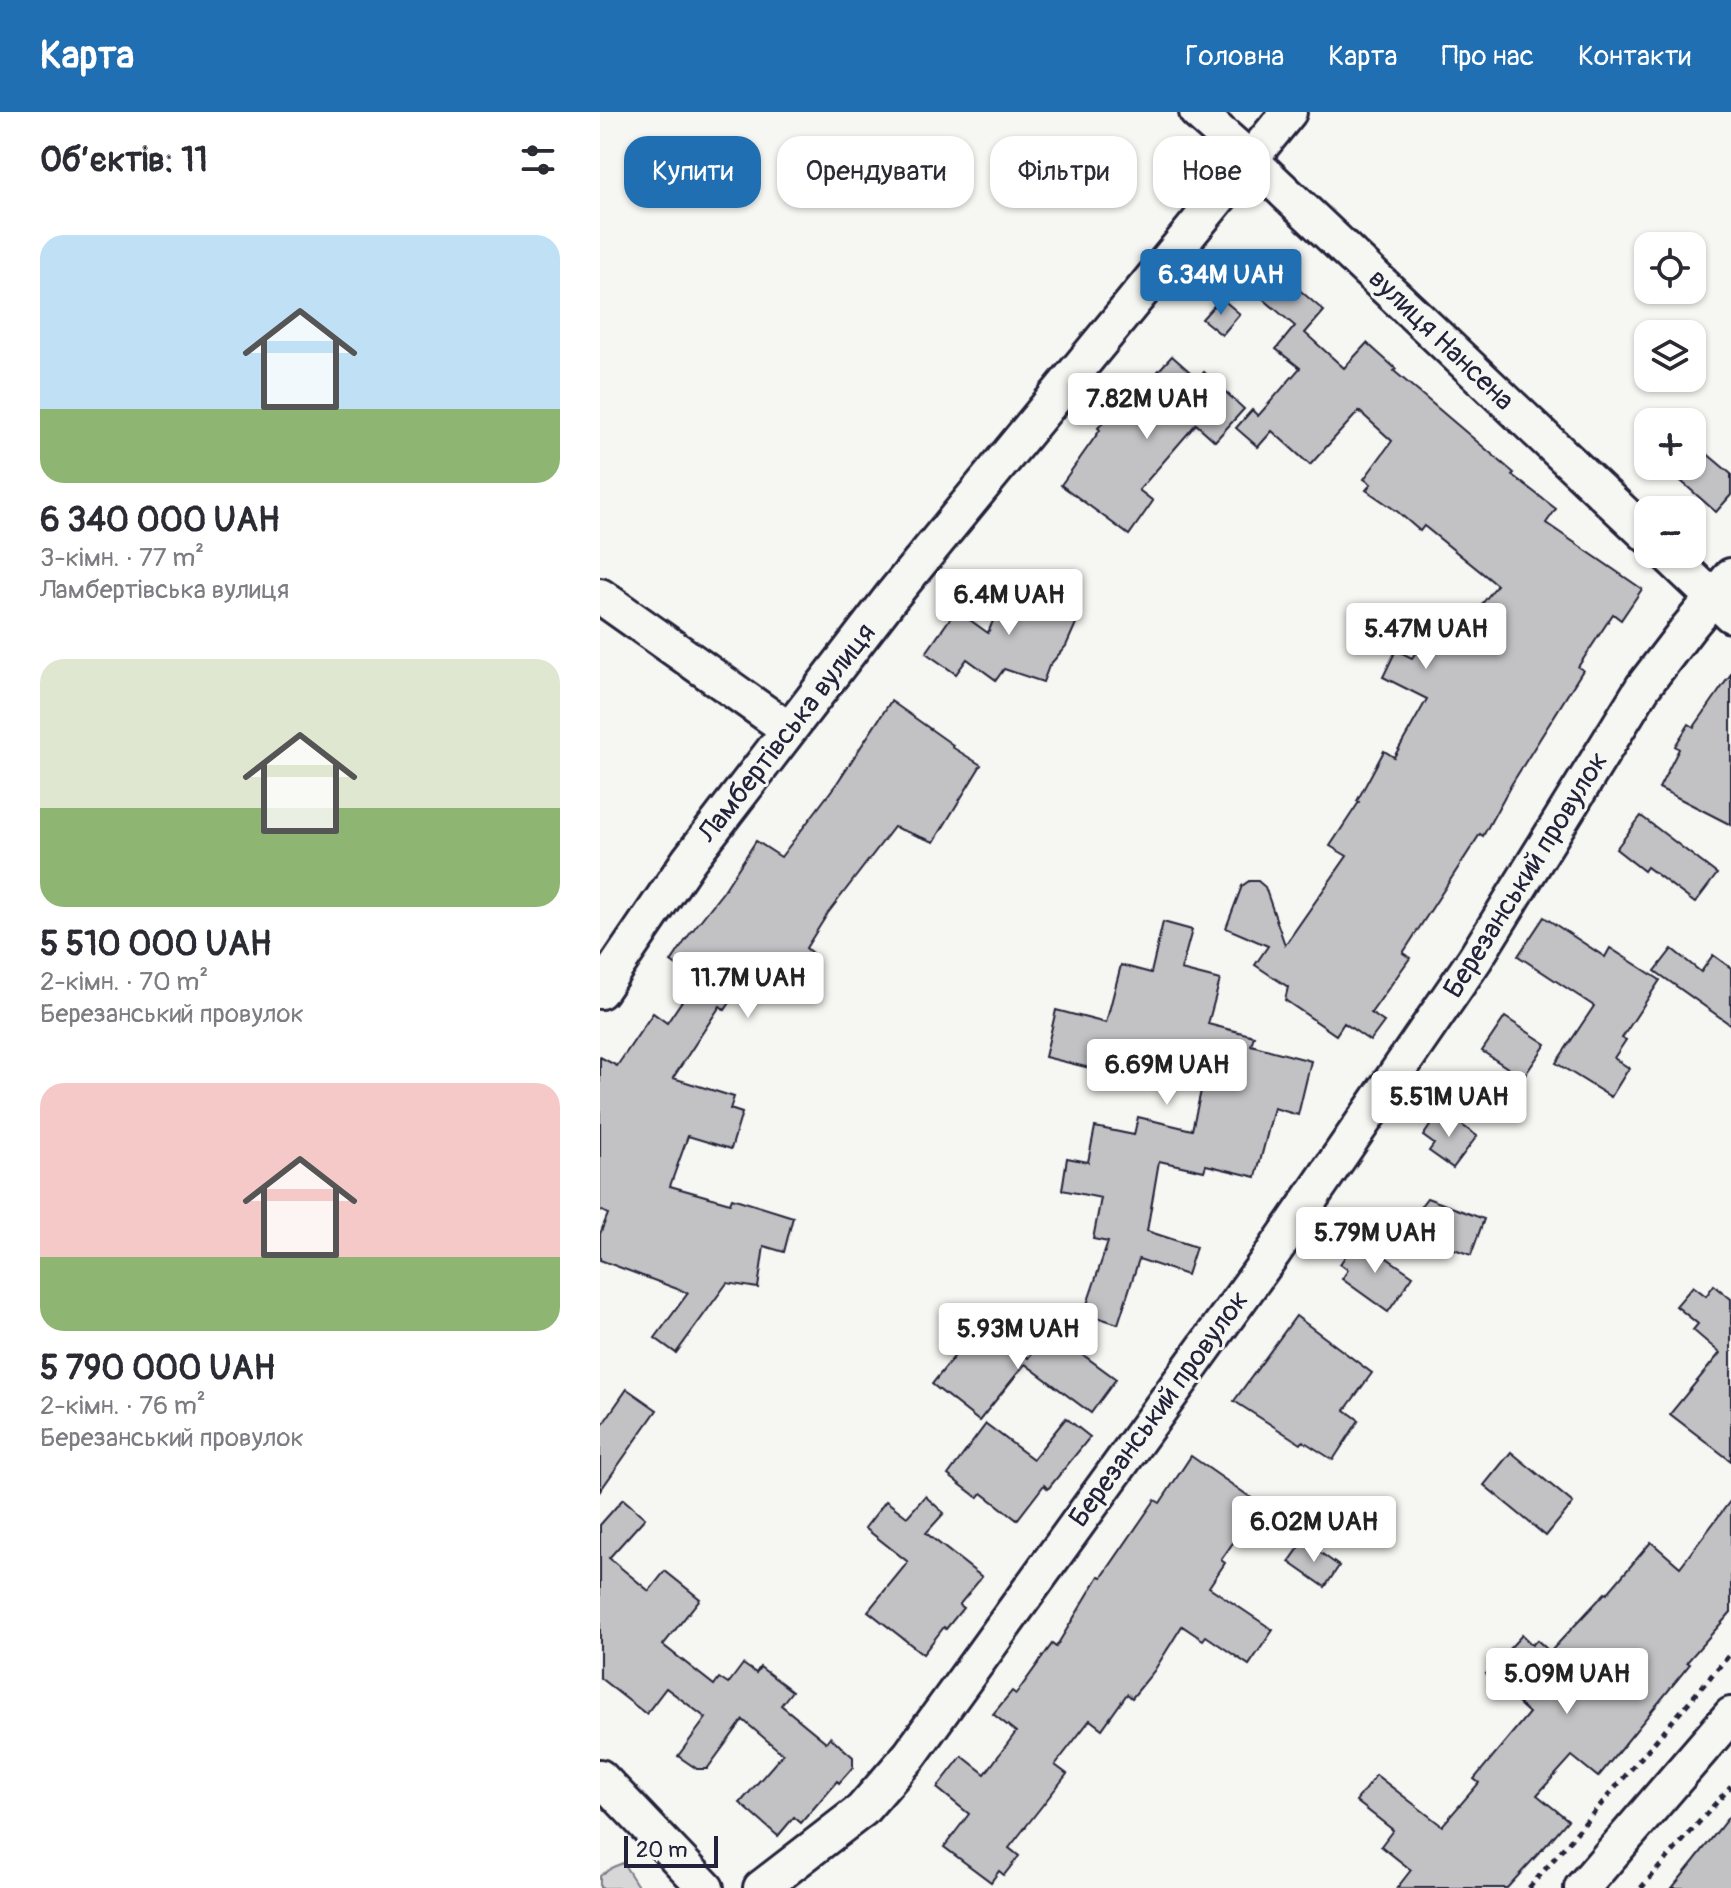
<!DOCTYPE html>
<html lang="uk">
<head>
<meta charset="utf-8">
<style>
	:root { --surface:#fff; --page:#f7f7f7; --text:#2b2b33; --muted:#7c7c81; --accent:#1f6fb2 }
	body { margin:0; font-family:Pangolin,sans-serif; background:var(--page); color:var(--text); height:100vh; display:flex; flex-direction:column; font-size:30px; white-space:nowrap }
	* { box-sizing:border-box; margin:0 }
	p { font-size:26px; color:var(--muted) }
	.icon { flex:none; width:44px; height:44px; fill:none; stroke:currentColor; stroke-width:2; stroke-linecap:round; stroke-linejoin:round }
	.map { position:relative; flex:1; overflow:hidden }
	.sheet { display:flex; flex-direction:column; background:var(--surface); width:600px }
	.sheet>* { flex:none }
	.hud { position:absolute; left:24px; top:24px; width:760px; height:72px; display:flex; gap:16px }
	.fabs { position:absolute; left:1034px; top:120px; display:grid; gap:16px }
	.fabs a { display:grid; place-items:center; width:72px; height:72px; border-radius:16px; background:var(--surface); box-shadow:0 2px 6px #0004; font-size:40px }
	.scale { position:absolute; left:24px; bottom:20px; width:94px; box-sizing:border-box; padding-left:8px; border:4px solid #22223b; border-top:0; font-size:22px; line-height:28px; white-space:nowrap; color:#22223b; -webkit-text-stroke:6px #f6f6f2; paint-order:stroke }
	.price { position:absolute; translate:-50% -68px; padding:0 18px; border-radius:8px; background:#fff; color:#222; font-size:26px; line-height:52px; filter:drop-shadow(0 2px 4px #0008) }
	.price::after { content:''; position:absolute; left:50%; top:48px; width:24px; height:18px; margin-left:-12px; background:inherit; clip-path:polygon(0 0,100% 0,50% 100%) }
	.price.on { background:var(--accent); color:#fff }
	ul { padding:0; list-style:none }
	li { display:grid; align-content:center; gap:16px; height:424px; padding:0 40px }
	li span { display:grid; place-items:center; height:248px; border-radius:24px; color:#555 }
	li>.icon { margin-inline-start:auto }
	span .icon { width:144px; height:144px; fill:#fffc; stroke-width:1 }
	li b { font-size:34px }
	h2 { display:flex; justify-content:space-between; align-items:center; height:96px; padding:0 40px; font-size:34px }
	.pill { padding:0 28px; border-radius:24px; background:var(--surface); box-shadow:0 2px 6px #0004; font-size:28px; line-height:72px }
	.pill.on { background:var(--accent); color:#fff }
	header { display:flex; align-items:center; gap:48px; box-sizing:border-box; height:112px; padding:0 40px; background:var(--accent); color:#fff }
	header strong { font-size:38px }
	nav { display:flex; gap:44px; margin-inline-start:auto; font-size:28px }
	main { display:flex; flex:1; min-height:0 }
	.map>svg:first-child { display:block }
</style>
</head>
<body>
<header>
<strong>Карта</strong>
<nav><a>Головна</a><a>Карта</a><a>Про нас</a><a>Контакти</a></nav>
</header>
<main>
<section class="sheet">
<h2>Об’єктів: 11<svg class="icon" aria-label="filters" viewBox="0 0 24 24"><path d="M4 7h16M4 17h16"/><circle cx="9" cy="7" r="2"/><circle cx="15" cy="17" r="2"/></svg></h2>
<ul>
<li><span style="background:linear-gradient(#bfe0f5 70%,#8fb573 0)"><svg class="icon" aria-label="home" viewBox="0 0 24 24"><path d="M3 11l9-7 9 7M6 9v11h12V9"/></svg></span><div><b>6 340 000 UAH</b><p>3-кімн. · 77 m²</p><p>Ламбертівська вулиця</p></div></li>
<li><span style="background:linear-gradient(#dfe7d0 60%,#8fb573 0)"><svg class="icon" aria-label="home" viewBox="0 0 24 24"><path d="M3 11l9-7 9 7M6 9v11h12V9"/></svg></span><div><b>5 510 000 UAH</b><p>2-кімн. · 70 m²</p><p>Березанський провулок</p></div></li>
<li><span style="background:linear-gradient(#f6c9c9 70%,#8fb573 0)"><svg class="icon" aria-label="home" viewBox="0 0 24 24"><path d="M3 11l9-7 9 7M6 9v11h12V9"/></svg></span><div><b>5 790 000 UAH</b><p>2-кімн. · 76 m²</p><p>Березанський провулок</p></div></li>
</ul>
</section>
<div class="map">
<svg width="1131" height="1776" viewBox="0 0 1131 1776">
	<rect width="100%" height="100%" fill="#f6f6f2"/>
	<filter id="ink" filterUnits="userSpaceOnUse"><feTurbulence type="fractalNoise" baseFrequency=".0125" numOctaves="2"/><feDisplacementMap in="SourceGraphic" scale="16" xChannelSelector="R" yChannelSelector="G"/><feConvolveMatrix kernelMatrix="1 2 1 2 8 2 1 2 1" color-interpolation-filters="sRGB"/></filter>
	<g filter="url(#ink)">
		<polygon fill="#d7d7d7" stroke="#7c7c89" stroke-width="2" points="23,1751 39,1776 0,1776 0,1764 13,1755"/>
		<g fill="#c2c2c4" stroke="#22223b" stroke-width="2">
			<polygon points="661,145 724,199 705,221 744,256 767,231 796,257 794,259 914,361 912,363 956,397 946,411 1042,477 1021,508 1013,502 978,555 983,558 911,673 883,724 880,722 803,841 810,846 771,901 784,910 770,929 744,911 736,923 685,888 688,875 655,853 668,834 626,816 642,774 649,769 658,769 665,775 685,833 747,744 730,734 759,690 757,689 784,639 794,645 827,587 783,565 796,538 812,546 838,507 859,521 897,473 824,414 820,419 798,400 766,378 771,372 764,367 792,329 759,299 710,353 672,319 658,335 636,316 652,298 658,304 700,256 676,237 695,214 641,168"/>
			<polygon points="621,186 640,202 622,223 602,207"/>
			<polygon points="572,244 598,267 604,260 644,297 615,329 596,312 539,378 553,389 529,423 461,373 500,318 498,316 524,285 530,290"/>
			<polygon points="1092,329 1131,362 1131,383 1116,400 1064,354 1092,354"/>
			<polygon points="409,470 481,500 466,534 449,554 443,570 404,557 396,568 367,547 356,562 326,541 356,498 388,521"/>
			<polygon points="1131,562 1131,713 1059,676 1079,637 1075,634 1089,612 1094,615"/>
			<polygon points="291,589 353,633 352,635 381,653 334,730 294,715 228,801 206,836 213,842 182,883 151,860 125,898 120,894 73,966 134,985 130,997 142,1001 131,1037 88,1024 70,1074 130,1091 132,1086 193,1105 184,1140 164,1134 158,1176 127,1171 76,1241 55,1226 88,1181 0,1148 0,1122 8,1102 0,1098 0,945 17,954 53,901 67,911 96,868 71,850 89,823 123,780 156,729 181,745 237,671"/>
			<polygon points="1041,704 1117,762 1095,791 1047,755 1044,759 1016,737"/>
			<polygon points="944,805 1005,845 1010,836 1060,868 1022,926 1026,928 1014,946 1029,956 1011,985 956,951 994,894 918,844"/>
			<polygon points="563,810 592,818 581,858 620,868 608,912 654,924 651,933 711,949 698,1003 674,996 656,1065 606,1053 604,1059 559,1049 547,1119 596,1135 587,1163 539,1147 518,1212 484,1201 508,1130 493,1127 501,1086 462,1078 467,1046 488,1050 495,1015 534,1023 538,1005 592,1018 607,953 559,939 551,971 445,945 456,898 506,911 521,853 551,861"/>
			<polygon points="1072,837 1101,860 1113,843 1131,856 1131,913 1055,859"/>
			<polygon points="905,905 946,932 923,966 882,939"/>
			<polygon points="841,998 877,1024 853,1056 829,1039 834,1032 823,1024"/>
			<polygon points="827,1086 884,1107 871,1143 817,1124 827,1112 814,1103"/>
			<polygon points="758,1126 813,1164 788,1200 742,1167 748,1158 740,1152"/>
			<polygon points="1114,1173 1131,1187 1131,1349 1070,1302 1120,1241 1093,1218 1098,1212 1076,1194 1093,1174 1106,1184"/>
			<polygon points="696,1204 772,1261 745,1298 759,1308 733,1348 703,1329 701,1332 634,1289"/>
			<polygon points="382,1210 428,1246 449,1218 516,1267 491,1301 425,1252 379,1309 332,1272"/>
			<polygon points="27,1277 57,1298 0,1379 0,1316"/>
			<polygon points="466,1306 490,1325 448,1377 444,1373 417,1408 382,1381 378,1386 348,1363 386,1312 433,1347"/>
			<polygon points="911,1340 973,1391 946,1424 884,1373"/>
			<polygon points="591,1344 660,1392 621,1448 625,1451 609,1475 673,1518 649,1553 606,1524 603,1528 582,1514 554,1559 532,1586 527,1582 502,1617 490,1608 455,1653 467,1662 409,1736 419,1744 404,1763 399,1759 391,1770 344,1735 369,1702 337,1676 362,1644 385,1662 416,1620 393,1602 412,1579 416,1582 452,1532 456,1535 499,1464 502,1465 555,1388 560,1391"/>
			<polygon points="325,1384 344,1401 326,1421 382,1465 359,1493 363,1496 346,1517 344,1515 323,1542 268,1499 308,1450 265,1416 286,1389 307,1405"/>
			<polygon points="23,1387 45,1406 9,1446 49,1479 65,1459 100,1487 63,1533 114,1573 119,1566 128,1572 143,1552 156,1561 160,1555 192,1579 181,1593 226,1630 230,1625 253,1645 253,1655 239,1671 237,1669 201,1711 194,1705 178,1724 140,1691 183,1642 143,1608 107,1657 97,1657 78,1644 106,1606 66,1576 46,1602 0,1566 0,1413"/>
			<polygon points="1131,1388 1131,1500 1087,1550 1090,1552 998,1665 972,1644 937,1683 968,1708 949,1730 907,1776 797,1776 811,1758 781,1734 793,1718 756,1689 776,1663 842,1714 879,1671 874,1667 929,1601 886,1562 922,1523 932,1533 937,1528 950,1540 1005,1481 1007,1482 1051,1430 1080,1455"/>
			<polygon points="704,1429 739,1454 725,1475 689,1450"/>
			<polygon points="1131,1702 1131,1776 1072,1776 1094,1749"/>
		</g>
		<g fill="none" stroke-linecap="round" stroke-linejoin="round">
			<g stroke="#22223b" stroke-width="40">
				<g id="minor">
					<polyline points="597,0 651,48 1048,424"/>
					<polyline points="1067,442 1131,503"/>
					<polyline points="0,484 188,617"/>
					<polyline points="0,879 89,748 292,484 689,0"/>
					<polyline points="0,1665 106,1776"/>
					<polyline points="161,1776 262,1698 310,1643 673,1141 875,847 1043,575 1088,516 1131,464"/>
					<polyline points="982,1776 1131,1603"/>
				</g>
			</g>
			<g stroke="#22223b" stroke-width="5" stroke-dasharray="6 6" stroke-linecap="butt">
				<polyline points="929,1776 1131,1541"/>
				<polyline points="1041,1776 1131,1674"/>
			</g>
			<use href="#minor" stroke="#f6f6f2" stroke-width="34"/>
		</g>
	</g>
	<g text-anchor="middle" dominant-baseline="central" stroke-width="6" stroke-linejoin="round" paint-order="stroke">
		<g font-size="28" fill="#22223b" stroke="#f6f6f2">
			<text transform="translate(841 228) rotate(44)">вулиця Нансена</text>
			<text transform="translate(187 621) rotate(-52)">Ламбертівська вулиця</text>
			<text transform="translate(926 763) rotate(-58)">Березанський провулок</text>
			<text transform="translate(559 1297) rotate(-54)">Березанський провулок</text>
		</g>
	</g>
</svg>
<div class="fabs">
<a><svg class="icon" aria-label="locate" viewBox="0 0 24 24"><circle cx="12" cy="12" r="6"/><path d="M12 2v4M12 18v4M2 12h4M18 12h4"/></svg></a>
<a><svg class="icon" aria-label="layers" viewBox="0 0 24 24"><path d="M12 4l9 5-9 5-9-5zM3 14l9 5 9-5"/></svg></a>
<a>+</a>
<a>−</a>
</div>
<div class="scale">20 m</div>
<b class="price on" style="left:621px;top:205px">6.34M UAH</b>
<b class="price" style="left:547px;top:329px">7.82M UAH</b>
<b class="price" style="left:409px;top:525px">6.4M UAH</b>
<b class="price" style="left:826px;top:559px">5.47M UAH</b>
<b class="price" style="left:148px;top:908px">11.7M UAH</b>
<b class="price" style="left:567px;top:995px">6.69M UAH</b>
<b class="price" style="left:849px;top:1027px">5.51M UAH</b>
<b class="price" style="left:775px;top:1163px">5.79M UAH</b>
<b class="price" style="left:418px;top:1259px">5.93M UAH</b>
<b class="price" style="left:714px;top:1452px">6.02M UAH</b>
<b class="price" style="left:967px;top:1604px">5.09M UAH</b>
<div class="hud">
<a class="pill on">Купити</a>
<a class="pill">Орендувати</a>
<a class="pill">Фільтри</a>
<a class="pill">Нове</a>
</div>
</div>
</main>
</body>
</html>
